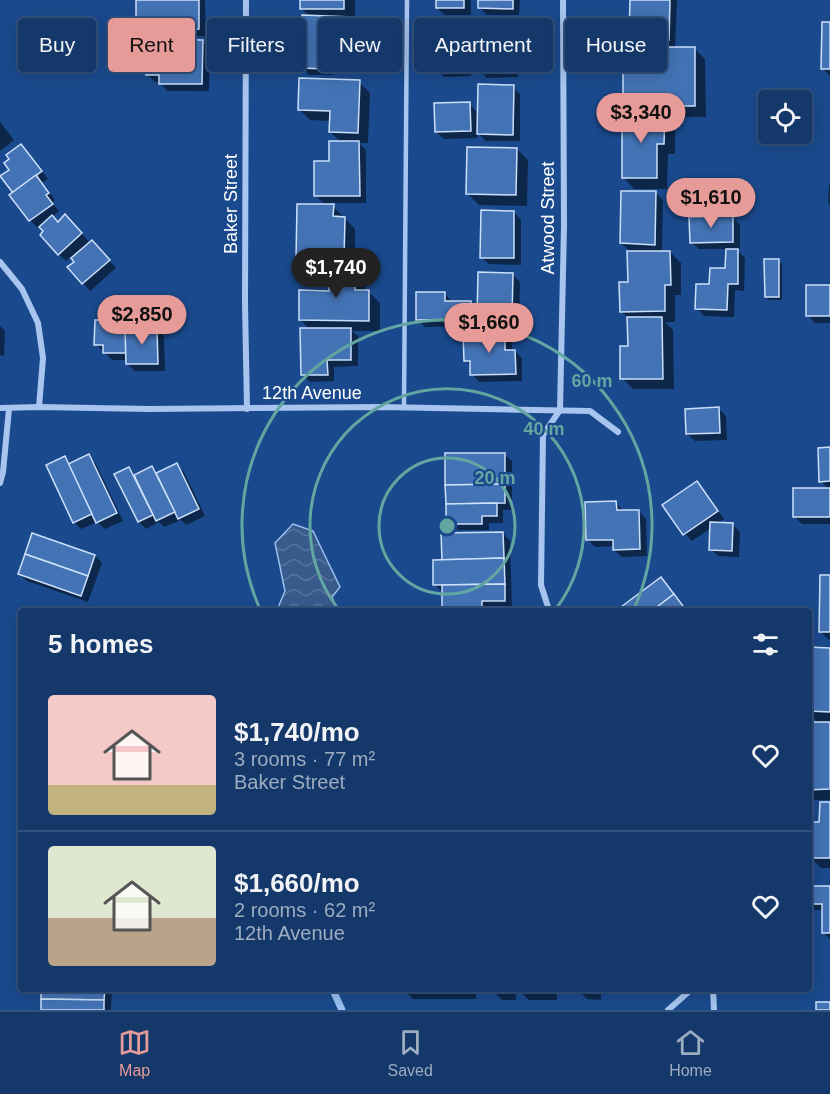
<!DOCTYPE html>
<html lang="en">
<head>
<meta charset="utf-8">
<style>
	:root { --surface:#14386a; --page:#1d3f70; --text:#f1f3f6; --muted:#9dacc1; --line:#33527e; --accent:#e69b98 }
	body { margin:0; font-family:Helvetica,sans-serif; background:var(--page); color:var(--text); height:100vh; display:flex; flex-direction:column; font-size:22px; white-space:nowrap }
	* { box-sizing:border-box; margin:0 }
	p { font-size:20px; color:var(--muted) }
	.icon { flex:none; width:33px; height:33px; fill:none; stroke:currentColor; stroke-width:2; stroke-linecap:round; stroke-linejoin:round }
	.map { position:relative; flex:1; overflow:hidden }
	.details { position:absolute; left:18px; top:608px; width:794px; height:384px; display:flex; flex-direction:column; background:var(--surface); border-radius:6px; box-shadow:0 3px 15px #0003,0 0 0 2px var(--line) }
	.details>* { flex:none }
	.guide { position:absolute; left:18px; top:18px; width:795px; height:54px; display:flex; gap:12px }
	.tools { position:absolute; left:758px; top:90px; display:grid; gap:12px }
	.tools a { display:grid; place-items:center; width:54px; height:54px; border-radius:6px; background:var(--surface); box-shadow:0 3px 15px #0003,0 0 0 2px var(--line); font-size:30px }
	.price { position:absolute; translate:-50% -51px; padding:0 14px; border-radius:21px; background:var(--accent); color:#111; font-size:20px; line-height:39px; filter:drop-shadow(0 2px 3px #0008) }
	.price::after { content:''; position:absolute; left:50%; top:36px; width:18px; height:14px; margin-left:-9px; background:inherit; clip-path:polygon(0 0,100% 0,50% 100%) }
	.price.current { background:#222; color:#fff }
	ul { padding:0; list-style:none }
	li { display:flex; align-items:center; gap:18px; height:150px; padding:0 30px }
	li+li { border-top:2px solid var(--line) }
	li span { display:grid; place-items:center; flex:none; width:168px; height:120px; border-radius:6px; color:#555 }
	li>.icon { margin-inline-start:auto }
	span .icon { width:72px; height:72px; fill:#fffc; stroke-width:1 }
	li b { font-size:26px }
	h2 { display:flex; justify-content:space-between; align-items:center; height:72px; padding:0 30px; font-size:26px }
	.chip { padding:0 21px; border-radius:6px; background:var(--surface); box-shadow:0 3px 15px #0003,0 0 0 2px var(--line); font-size:21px; line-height:54px }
	.chip.current { background:var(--accent); color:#111 }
	.tab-bar { display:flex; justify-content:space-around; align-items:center; height:84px; border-top:2px solid var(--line); background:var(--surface); font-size:16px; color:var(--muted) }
	.tab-bar a { display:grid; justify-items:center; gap:3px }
	.tab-bar .current { color:var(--accent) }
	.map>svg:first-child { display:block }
</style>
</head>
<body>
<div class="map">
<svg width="830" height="1010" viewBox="0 0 830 1010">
	<defs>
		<pattern id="water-waves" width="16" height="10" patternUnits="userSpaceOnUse" patternTransform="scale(1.5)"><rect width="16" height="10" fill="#385b8c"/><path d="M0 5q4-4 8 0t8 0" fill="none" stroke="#56749d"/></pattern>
	</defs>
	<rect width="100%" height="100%" fill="#1a4a8d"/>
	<polygon fill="url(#water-waves)" stroke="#99c0f0" stroke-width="1.5" points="293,524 313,531 340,587 332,597 337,609 336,610 277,610 285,591 275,543"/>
	<g fill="#0007">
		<polygon points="137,0 205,0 206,36 158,37 151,30 151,24 145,24 138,17"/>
		<polygon points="302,0 355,0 355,21 360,26 359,48 334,48 333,75 309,75 302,67 310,17 302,9"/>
		<polygon points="437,0 471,0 471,15 445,15 437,8"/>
		<polygon points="480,0 520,0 519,15 487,15 480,8"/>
		<polygon points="632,0 677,0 675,48 694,48 705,59 706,117 665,117 675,127 675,154 668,154 667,189 634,189 623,177 654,116 646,107 636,107 625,96 644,66 661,48 661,46 638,45 631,38"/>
		<polygon points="510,22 517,30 518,77 487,78 480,71"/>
		<polygon points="830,23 830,76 823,69"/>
		<polygon points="202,41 210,48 209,91 167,91 160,82 155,82 148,75"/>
		<polygon points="463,46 470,54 471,76 444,77 437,69"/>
		<polygon points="359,82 370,93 368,143 359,143 366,150 366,203 330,203 355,229 355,268 365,279 365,292 369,292 380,303 380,331 352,331 358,336 358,366 334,367 334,381 310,382 302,374 310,330 300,319 330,292 330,270 309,269 298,258 326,206 316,196 330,162 341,142 330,132 331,121 310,120 299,109"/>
		<polygon points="513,87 520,94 520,141 486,141 477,132 478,138 444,139 436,132 469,104 479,114"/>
		<polygon points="0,122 14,140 0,151"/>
		<polygon points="21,146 28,153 48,179 42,183 55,200 52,203 59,211 52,217 58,223 73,223 90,243 99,249 116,268 90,291 69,267 76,262 71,256 66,261 59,254 45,231 40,226 38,228 30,220 11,196 15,193 11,170"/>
		<polygon points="517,149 528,160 527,206 479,205 468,194"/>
		<polygon points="829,185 830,185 830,204 828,203"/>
		<polygon points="656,193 663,200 662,252 670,252 681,263 681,295 675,295 675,322 665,322 673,330 674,389 633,389 622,378 629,347 629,319 621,311 630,284 631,252 621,243"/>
		<polygon points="514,212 521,220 521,265 489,264 481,257"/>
		<polygon points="733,218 740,225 740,249 736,249 745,258 744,291 735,290 734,317 704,316 697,308 711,286 727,270 727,249 699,249 691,242"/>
		<polygon points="778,260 782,264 782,300 769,300 766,297"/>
		<polygon points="512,274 520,282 519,326 486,326 478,318 478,326 425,327 418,320 445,294 452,301 452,303 471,303 479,311"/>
		<polygon points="830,287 830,323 815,323 807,315"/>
		<polygon points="125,322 133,330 157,329 164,336 165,371 135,371 127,364 127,360 112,360 96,344"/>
		<polygon points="0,326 5,331 4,356 0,355"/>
		<polygon points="505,334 512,341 512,351 515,351 522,358 522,381 479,382 472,374 472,367 465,360"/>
		<polygon points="719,409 726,416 727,440 695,441 687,434"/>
		<polygon points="830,449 830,524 802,524 795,517 829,489 821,481"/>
		<polygon points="504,454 512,461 512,510 503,510 503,523 489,523 489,530 455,530 447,523"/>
		<polygon points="89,456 96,464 123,521 105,529 97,522 81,529 74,522 65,458 71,464"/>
		<polygon points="176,465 184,472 205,516 186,525 181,520 164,527 159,522 146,529 139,522 129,469 136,476 152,468 158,474"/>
		<polygon points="697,483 704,490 724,519 717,524 732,524 740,532 739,557 718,556 711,549 711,528 692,541 685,534 664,505"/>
		<polygon points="616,503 623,510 639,511 646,519 647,556 622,557 614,550 614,546 595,547 587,539"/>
		<polygon points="503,533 510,541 512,608 489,608 489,610 446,610 443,608 442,592 435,584 443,561"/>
		<polygon points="95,556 102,563 88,602 27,581 19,574"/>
		<polygon points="830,577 830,639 828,639 821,632"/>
		<polygon points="661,579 687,610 620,610"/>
		<polygon points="808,649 830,649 830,800 808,800 808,724 819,724 808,713"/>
		<polygon points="830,804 830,868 821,868 810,857 821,823"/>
		<polygon points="808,888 830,888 830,939 823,932 823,910 814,910 808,905"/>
		<polygon points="43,988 112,988 111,1010 42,1010"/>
		<polygon points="406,988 476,988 476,999 413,999 406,992"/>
		<polygon points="495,988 516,988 516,1000 502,1000 495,993"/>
		<polygon points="522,988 557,988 557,1000 529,1000 522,993"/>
		<polygon points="580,988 619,988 619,991 601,990 601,1000 587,999 580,992"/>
	</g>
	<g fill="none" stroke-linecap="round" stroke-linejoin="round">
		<polyline stroke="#99c0f0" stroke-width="7" points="332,988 342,1010"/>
	</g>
	<g fill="#4373b5" stroke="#cce0fa" stroke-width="1.5">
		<polygon points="136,0 199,0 199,29 149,30 149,17 136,17"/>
		<rect x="300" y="0" width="44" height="9"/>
		<rect x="436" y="0" width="28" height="8"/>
		<polygon points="478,0 513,0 513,9 478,8"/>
		<polygon points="630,0 670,0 669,40 629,38"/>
		<polygon points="302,15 353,17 352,42 327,41 326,69 300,68"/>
		<polygon points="510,21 512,71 478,71 477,22"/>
		<polygon points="822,22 830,22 830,69 821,69"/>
		<polygon points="147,39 203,40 202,84 159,84 159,75 146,75"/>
		<rect x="435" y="45" width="29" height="25"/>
		<polygon points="643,47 695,47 695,106 643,106 643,97 623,97 623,64 643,64"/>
		<polygon points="299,78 360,80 358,133 329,132 330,111 298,110"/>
		<polygon points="478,84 514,85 513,135 477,134"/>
		<polygon points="470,102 471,131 435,132 434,103"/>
		<polygon points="622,114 665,114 664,144 657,144 657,178 622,178"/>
		<polygon points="329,141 359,141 360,196 314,196 314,161 329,161"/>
		<polygon points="21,144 42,171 13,193 0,176 9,170 4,163 9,159 6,155"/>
		<polygon points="467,147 517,148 516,195 466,194"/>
		<polygon points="36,175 49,193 46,195 53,204 29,221 9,195"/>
		<polygon points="621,191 656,191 655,245 620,243"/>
		<polygon points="297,204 334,204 333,216 345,217 344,260 296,259"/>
		<polygon points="481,210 514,211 514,258 480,258"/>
		<polygon points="65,214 82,233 58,255 40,235 43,231 39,227 52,215 58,222"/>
		<polygon points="733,216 733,242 690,243 689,217"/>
		<polygon points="92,240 110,260 82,284 67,267 74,262 71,258"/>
		<polygon points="726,249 738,249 738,284 728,284 727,310 695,309 696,284 709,284 710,268 725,268"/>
		<polygon points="627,251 670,251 671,285 665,285 665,311 620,312 619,282 628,282"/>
		<polygon points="764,259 779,259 779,297 765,297"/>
		<polygon points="329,266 355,267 355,290 369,290 369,321 299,320 299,290 329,291"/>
		<polygon points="478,272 513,273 512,320 477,319"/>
		<rect x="806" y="285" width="24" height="31"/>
		<polygon points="416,292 445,292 445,301 471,301 472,319 416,320"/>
		<polygon points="627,317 662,317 663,379 620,379 620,346 628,346"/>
		<polygon points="95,320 126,320 126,353 103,353 103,345 94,345"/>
		<polygon points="125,328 157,328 158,364 126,364"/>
		<polygon points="300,328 351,328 351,360 327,360 328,375 301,375"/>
		<polygon points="505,332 505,350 515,350 516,374 470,375 470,361 464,361 463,333"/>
		<polygon points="719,407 720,433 686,434 685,409"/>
		<polygon points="830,447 830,481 819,482 818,448"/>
		<polygon points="445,453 505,453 505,484 445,485"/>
		<polygon points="89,454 117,513 96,523 68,464"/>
		<polygon points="65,456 92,514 73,523 46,465"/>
		<polygon points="177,463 199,509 178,519 156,473"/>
		<polygon points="152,466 175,512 156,521 134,475"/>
		<polygon points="129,467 153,515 138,522 114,474"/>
		<polygon points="697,481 718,511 683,535 662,505"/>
		<polygon points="505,484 505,503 446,504 445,485"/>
		<rect x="793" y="488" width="37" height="29"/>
		<polygon points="616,501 617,510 639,510 640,549 613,550 613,540 586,540 585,502"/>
		<polygon points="497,503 497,516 482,516 482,524 446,524 446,504"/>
		<polygon points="710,522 733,523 732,551 709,550"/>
		<polygon points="503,532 504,558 442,560 441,533"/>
		<polygon points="32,533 95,555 88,576 25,554"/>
		<polygon points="25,554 88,576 81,596 18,574"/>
		<polygon points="504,558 505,584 433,585 433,560"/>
		<polygon points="820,575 830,575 830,632 819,632"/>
		<polygon points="661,577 674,594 653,610 617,610"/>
		<polygon points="505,584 505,601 482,601 482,608 442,609 442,585"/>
		<polygon points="674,594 686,610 653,610"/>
		<polygon points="808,647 830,648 830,712 808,711"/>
		<polygon points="808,722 830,722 830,789 808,790"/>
		<polygon points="820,802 830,802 830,858 809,858 810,822 819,822"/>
		<polygon points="808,886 830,886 830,933 822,933 822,904 808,904"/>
		<polygon points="41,988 105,988 104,1000 41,999"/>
		<rect x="404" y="988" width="30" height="5"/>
		<rect x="434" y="988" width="24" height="5"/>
		<polygon points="41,999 104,1000 104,1010 41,1010"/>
		<rect x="816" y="1002" width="14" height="8"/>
	</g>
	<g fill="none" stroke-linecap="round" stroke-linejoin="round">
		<polyline stroke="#a7c5ee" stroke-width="4.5" points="404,408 407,0"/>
		<g stroke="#a7c5ee" stroke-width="6">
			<polyline points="246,0 245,303 247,409"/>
			<polyline points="0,262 22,289 38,323 43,358 39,407"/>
			<polyline points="0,408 39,407 149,409 382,407 590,411 618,432"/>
			<polyline points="0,483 3,472 9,409"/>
			<polyline points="549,610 541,585 543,435 560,410 564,226 563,0"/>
			<polyline points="713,988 714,1010"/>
			<polyline points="668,1010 693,988"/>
		</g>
	</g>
	<g fill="none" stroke="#63a6a1" stroke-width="3">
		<circle cx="447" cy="526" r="68"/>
		<path d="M339 610A137 137 0 1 1 555 610"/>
		<path d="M260 609A205 205 0 1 1 634 609"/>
	</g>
	<g text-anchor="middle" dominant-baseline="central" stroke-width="4.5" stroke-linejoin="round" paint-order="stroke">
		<g font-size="18" fill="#fff" stroke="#1a4a8d">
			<text transform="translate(231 204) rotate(-90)">Baker Street</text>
			<text transform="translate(548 218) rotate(-90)">Atwood Street</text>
			<text x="312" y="393">12th Avenue</text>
		</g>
	</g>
	<circle cx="447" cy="526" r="9" fill="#63a6a1" stroke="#1a4a8d" stroke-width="3"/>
	<g font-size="18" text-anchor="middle" font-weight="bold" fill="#63a6a1" stroke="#1a4a8d" stroke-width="4.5" stroke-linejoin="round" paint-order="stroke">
		<text x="592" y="387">60 m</text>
		<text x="544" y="435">40 m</text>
		<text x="495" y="484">20 m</text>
	</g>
</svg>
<div class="tools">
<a><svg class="icon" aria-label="locate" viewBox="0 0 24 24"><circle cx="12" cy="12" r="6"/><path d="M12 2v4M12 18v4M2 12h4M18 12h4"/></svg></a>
</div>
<b class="price" style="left:641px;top:144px">$3,340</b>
<b class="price" style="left:711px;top:229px">$1,610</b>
<b class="price current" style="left:336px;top:299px">$1,740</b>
<b class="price" style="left:142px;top:346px">$2,850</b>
<b class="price" style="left:489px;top:354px">$1,660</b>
<div class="guide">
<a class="chip">Buy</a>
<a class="chip current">Rent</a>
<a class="chip">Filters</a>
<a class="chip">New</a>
<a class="chip">Apartment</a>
<a class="chip">House</a>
</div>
<section class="details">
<h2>5 homes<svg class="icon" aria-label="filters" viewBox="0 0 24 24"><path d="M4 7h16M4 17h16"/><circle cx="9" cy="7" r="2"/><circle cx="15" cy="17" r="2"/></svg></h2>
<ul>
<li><span style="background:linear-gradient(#f6c9c9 75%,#c2b280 0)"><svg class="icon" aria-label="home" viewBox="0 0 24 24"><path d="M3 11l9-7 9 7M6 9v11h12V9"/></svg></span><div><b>$1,740/mo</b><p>3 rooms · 77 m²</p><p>Baker Street</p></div><svg class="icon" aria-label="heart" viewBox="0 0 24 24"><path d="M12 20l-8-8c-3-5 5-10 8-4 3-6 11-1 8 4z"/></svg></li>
<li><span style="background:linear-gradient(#dfe7d0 60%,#b9a48a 0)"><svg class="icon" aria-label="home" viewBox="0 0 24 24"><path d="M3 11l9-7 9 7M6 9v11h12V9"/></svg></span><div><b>$1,660/mo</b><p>2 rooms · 62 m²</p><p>12th Avenue</p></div><svg class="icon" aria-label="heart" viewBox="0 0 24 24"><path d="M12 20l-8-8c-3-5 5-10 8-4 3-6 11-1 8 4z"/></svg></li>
</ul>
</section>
</div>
<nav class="tab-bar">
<a class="current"><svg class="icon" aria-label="map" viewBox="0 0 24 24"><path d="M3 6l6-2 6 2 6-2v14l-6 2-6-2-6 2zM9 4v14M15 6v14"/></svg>Map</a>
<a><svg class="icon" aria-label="saved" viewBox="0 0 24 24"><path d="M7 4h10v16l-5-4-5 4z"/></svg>Saved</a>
<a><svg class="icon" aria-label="home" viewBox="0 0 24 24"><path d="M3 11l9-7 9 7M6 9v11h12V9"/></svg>Home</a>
</nav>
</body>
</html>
